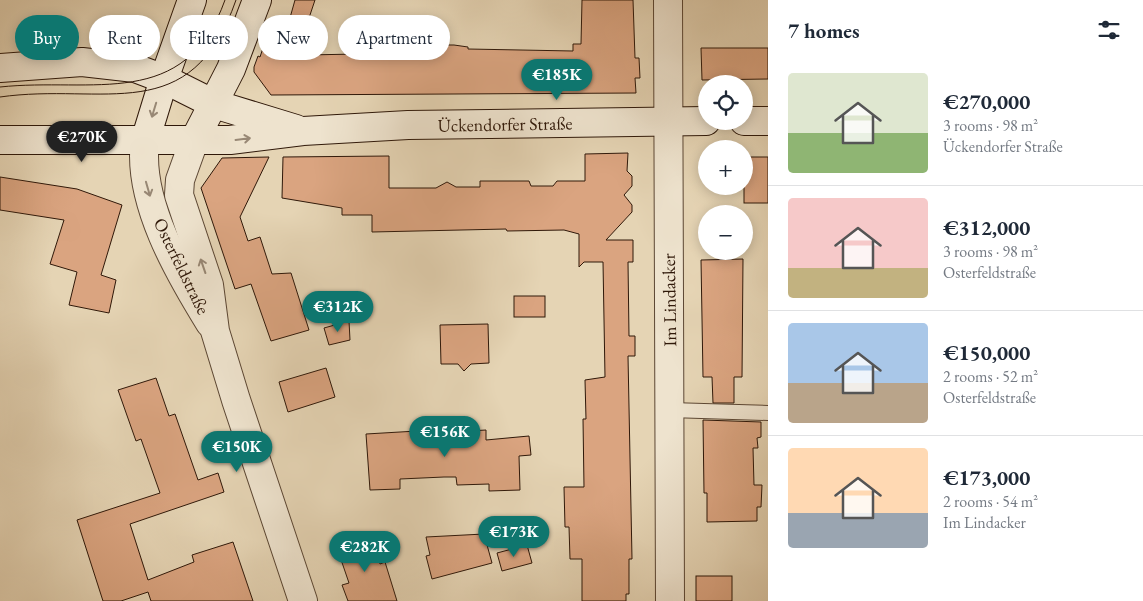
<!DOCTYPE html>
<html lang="en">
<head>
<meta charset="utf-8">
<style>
	:root { --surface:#fff; --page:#f2f2f3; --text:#1f2937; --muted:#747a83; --line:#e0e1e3; --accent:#0f766e }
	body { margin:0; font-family:"EB Garamond",serif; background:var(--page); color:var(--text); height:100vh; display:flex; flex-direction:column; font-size:19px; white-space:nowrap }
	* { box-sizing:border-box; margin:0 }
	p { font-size:16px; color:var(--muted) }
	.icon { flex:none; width:28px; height:28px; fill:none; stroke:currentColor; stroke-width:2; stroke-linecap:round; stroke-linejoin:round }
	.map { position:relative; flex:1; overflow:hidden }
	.details { display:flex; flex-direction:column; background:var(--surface); width:375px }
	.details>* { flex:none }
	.hud { position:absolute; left:15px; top:15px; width:475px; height:45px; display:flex; gap:10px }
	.fabs { position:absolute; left:698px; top:75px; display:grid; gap:10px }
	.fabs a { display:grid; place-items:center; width:55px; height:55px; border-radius:50%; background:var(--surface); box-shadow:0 2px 12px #0003; font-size:25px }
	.price { position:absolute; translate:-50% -42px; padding:0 11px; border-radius:18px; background:var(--accent); color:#fff; font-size:16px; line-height:32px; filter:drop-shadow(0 1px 2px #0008) }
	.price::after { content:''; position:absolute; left:50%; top:30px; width:15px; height:11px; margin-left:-8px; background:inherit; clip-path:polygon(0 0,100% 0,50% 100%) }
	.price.current { background:#222; color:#fff }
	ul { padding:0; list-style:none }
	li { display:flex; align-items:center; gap:15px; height:125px; padding:0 20px }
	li+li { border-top:1px solid var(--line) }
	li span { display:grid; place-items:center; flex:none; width:140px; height:100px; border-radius:5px; color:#555 }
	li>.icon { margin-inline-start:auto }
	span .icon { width:60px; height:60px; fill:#fffc; stroke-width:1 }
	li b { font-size:21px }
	h2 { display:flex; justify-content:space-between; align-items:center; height:60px; padding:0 20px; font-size:21px }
	.pill { padding:0 18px; border-radius:22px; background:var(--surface); box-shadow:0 2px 12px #0003; font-size:18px; line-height:45px }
	.pill.current { background:var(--accent); color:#fff }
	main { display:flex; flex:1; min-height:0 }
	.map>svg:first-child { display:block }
</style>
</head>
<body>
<main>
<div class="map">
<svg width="768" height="601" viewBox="0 0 768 601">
	<rect width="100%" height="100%" fill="#e5d4b4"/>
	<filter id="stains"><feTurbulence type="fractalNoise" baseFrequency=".004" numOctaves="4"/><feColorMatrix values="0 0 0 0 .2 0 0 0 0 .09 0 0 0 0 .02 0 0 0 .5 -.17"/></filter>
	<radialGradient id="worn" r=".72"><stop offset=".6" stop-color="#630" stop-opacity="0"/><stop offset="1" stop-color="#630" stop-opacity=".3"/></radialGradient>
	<g fill="#daa480" stroke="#2f1809">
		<polygon points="295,0 315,0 303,36 311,38 305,55 411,53 411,45 454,45 468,47 468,49 573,51 573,44 581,44 582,0 633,0 635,58 639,58 640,78 635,78 636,93 271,95 254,72 254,67 258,56 260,57 270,27 286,32"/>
		<polygon points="701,48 768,48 768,79 702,80"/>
		<polygon points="628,153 627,171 632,176 632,186 624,195 632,205 632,212 606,240 633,240 633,262 628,262 629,336 635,336 635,356 628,356 632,559 629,559 629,594 626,594 626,601 582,601 582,559 570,559 569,527 565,527 564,487 584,487 583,419 586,419 585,380 605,377 603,262 584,262 579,267 579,234 564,230 507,231 506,229 372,232 372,215 342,215 342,208 282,198 283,157 389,156 389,188 436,188 447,182 456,187 480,187 480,181 529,181 531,186 553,186 557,181 585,181 585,154"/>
		<polygon points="269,157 240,217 248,241 260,237 272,274 291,273 309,330 271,341 251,284 235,289 201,188 222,158"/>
		<rect x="744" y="157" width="24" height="46"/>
		<polygon points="0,177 77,189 122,205 101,275 116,280 109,313 69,305 77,272 50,264 64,220 0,210"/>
		<polygon points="743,259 742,377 734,377 734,403 713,403 712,377 703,377 701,260"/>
		<rect x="514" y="296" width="31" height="21"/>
		<polygon points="349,321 350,340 329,345 324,328"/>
		<polygon points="488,324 489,363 471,364 464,371 458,364 441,364 440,325"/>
		<polygon points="326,368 335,397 288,412 279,382"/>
		<polygon points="156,378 169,416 175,414 198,480 218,473 224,492 130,524 148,580 194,562 192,555 233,542 253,601 151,601 148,592 121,601 103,601 77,520 160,493 141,439 136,441 118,390"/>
		<polygon points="703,420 761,422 761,437 757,438 758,448 753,448 754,485 762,485 761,507 757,507 757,521 707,522 707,493 704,493"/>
		<polygon points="453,423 453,432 486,430 486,440 529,436 531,455 519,456 520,490 489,491 489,484 457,485 456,477 444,477 400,479 400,489 370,490 366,434 434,430 433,424"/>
		<polygon points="484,534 492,563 432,579 426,556 430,555 426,537"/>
		<polygon points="372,539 380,564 385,562 397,601 348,601 342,585 349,583 335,542"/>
		<polygon points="527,545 532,563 502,571 497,553"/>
		<rect x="696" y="576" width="36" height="25"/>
	</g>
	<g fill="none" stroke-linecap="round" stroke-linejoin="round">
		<g stroke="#5c4734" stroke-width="16">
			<polyline id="service" points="670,410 768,413"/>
		</g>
		<g stroke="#5c4734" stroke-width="30">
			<polyline id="minor" points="668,0 670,601"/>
		</g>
		<g stroke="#5c4734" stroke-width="30">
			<g id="tertiary">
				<path d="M145,141C137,201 179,273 210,323"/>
				<polyline points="194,141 180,180 179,195 209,285 215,331 236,400 303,601"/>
			</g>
		</g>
		<g stroke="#2f1809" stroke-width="30">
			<g id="secondary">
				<polyline points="0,68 82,62 135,68 164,79 214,104 296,129"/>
				<polyline points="744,121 768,121"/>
				<polyline points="0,140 230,140 303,131 408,125 706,121"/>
				<polyline points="145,141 164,79 192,0"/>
				<polyline points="194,141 231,69 257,0"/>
			</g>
		</g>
		<use href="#service" stroke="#eee3ce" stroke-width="14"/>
		<use href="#minor" stroke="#eee3ce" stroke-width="28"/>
		<use href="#tertiary" stroke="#eee3ce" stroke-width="28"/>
		<use href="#secondary" stroke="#eee3ce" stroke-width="28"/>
		<g stroke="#2f1809" stroke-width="1">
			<path d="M0,87C93,77 185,112 225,0"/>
			<path d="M0,97C104,82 191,130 236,0"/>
		</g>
	</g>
	<defs><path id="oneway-shaft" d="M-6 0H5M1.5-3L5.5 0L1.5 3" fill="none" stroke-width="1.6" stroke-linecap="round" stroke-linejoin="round" transform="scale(1.25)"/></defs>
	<g stroke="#988875">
		<use href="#oneway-shaft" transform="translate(154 110) rotate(107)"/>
		<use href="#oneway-shaft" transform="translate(243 139) rotate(-7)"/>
		<use href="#oneway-shaft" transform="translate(148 189) rotate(74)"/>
		<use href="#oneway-shaft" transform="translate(203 266) rotate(-109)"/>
	</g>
	<g text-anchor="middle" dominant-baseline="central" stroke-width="4" stroke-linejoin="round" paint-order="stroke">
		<g font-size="18" fill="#2f1809" stroke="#eee3ce">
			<text transform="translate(505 124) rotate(-1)">Ückendorfer Straße</text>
			<text transform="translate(182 266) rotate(64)">Osterfeldstraße</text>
			<text transform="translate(669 300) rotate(-91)">Im Lindacker</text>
		</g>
	</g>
	<rect width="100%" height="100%" filter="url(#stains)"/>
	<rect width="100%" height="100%" fill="url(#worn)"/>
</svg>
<div class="fabs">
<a><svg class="icon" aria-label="locate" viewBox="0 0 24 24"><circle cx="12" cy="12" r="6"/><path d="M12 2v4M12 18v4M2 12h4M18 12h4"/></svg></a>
<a>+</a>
<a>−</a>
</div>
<b class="price" style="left:557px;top:101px">€185K</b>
<b class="price current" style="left:82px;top:163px">€270K</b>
<b class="price" style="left:338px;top:333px">€312K</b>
<b class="price" style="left:445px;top:458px">€156K</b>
<b class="price" style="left:237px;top:473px">€150K</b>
<b class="price" style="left:514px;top:558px">€173K</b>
<b class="price" style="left:365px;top:573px">€282K</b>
<div class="hud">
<a class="pill current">Buy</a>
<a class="pill">Rent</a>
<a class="pill">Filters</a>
<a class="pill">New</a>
<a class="pill">Apartment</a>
</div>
</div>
<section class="details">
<h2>7 homes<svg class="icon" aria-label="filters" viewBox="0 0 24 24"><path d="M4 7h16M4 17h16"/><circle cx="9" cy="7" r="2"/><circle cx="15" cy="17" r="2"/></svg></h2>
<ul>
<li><span style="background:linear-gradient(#dfe7d0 60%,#8fb573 0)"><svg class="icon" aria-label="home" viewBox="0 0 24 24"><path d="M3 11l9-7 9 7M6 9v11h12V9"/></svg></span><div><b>€270,000</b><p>3 rooms · 98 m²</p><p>Ückendorfer Straße</p></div></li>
<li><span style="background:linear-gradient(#f6c9c9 70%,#c2b280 0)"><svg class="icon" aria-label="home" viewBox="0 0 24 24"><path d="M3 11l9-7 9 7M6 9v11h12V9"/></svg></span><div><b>€312,000</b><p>3 rooms · 98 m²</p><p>Osterfeldstraße</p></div></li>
<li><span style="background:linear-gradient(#a9c7e8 60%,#b9a48a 0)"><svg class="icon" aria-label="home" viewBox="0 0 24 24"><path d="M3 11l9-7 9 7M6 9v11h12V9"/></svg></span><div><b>€150,000</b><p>2 rooms · 52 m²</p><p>Osterfeldstraße</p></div></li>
<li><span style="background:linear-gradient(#ffd9b3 65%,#9aa5b1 0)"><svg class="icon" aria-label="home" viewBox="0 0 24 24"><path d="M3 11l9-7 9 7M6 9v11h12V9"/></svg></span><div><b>€173,000</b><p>2 rooms · 54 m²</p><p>Im Lindacker</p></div></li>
</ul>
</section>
</main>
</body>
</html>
